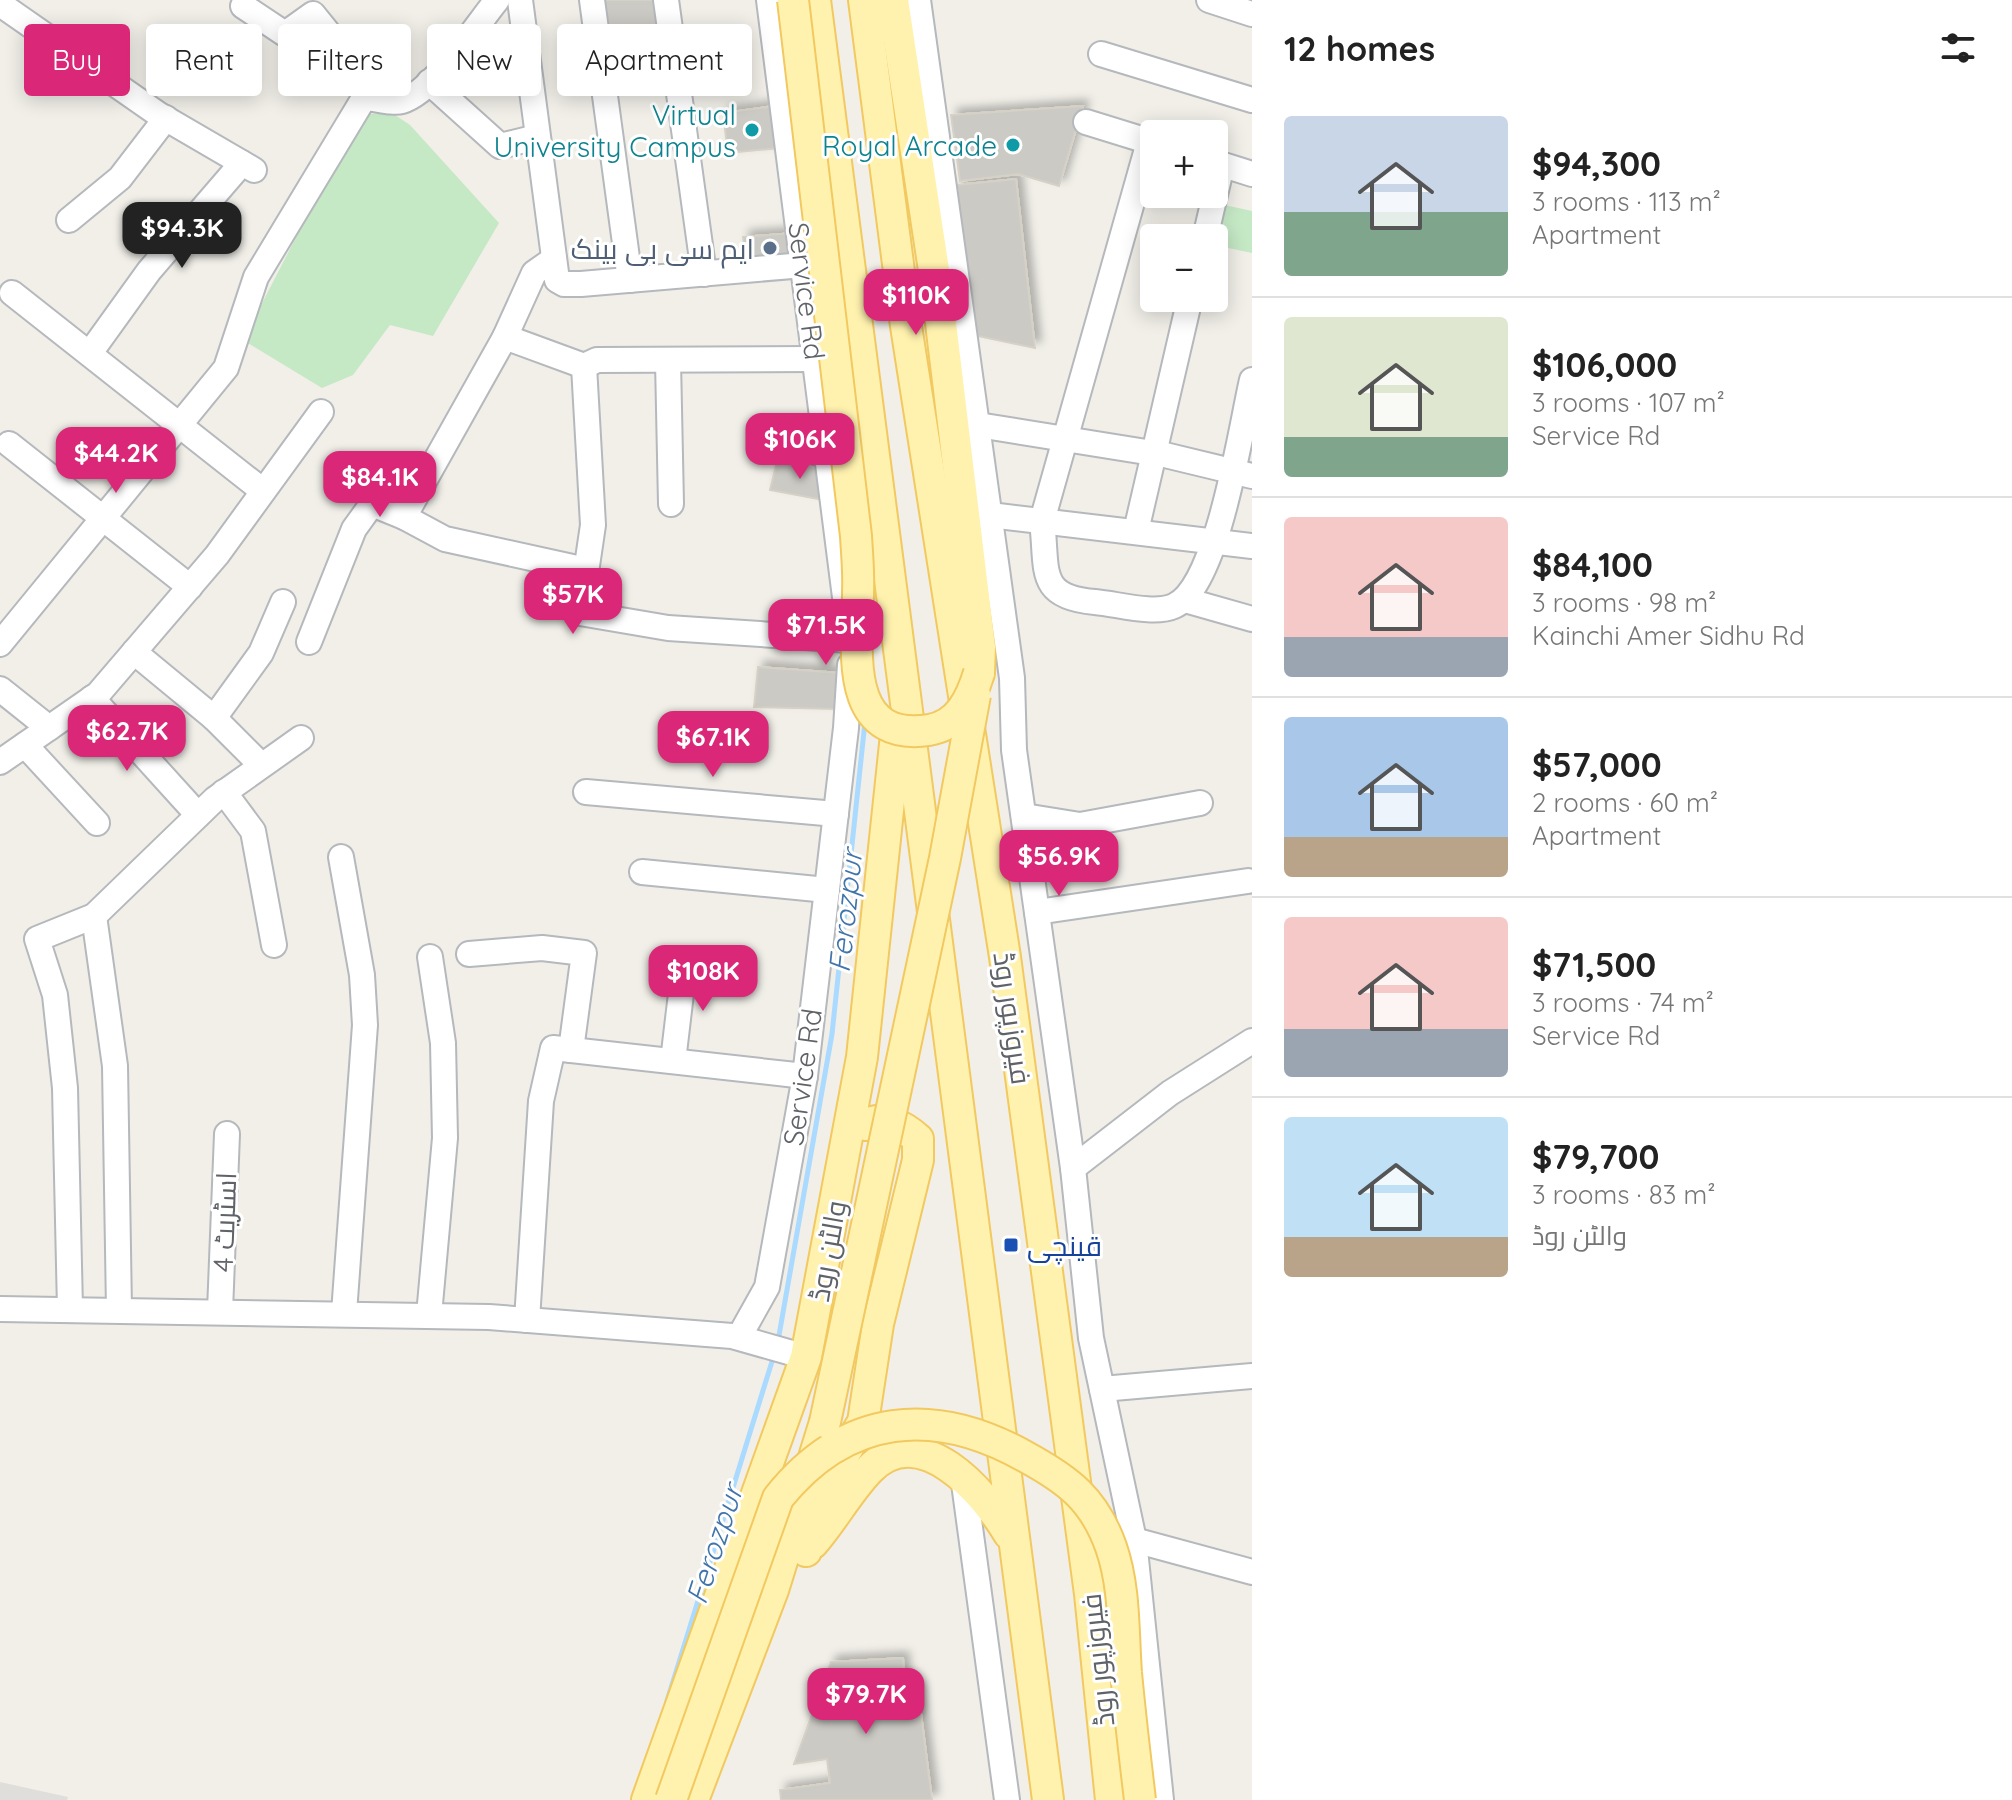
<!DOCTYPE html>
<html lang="en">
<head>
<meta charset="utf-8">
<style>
	:root { --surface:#fff; --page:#f6f6f6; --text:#222; --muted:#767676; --line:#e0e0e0; --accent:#db2777 }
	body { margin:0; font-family:Quicksand,Cairo,sans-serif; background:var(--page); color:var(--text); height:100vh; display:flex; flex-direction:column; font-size:30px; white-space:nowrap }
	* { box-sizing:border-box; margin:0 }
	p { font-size:26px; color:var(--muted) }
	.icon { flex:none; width:44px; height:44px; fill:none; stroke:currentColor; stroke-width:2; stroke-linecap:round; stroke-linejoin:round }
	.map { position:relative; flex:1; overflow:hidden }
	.drawer { display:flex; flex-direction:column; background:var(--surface); width:760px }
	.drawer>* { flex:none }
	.hud { position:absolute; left:24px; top:24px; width:760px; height:72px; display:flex; gap:16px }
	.buttons { position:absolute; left:1140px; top:120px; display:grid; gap:16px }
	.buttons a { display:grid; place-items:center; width:88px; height:88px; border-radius:8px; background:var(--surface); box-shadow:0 4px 20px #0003; font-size:40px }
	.price { position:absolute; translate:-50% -68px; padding:0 18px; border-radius:16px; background:var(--accent); color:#fff; font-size:26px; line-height:52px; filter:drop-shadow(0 2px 4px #0008) }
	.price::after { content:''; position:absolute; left:50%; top:48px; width:24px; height:18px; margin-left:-12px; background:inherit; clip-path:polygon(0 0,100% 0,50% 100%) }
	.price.current { background:#222; color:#fff }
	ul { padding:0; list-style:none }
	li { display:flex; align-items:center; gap:24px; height:200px; padding:0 32px }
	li+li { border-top:2px solid var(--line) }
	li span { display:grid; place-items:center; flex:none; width:224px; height:160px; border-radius:8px; color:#555 }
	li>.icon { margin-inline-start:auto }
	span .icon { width:96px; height:96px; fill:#fffc; stroke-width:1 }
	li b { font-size:34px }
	h2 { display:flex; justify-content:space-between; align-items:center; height:96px; padding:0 32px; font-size:34px }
	.chip { padding:0 28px; border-radius:8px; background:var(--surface); box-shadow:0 4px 20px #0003; font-size:28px; line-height:72px }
	.chip.current { background:var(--accent); color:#fff }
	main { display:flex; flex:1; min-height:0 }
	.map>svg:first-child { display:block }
</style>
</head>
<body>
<main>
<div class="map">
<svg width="1252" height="1800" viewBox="0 0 1252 1800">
	<defs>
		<filter id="shadow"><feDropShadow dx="6" dy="-6" stdDeviation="4" flood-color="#0004"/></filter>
	</defs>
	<rect width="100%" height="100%" fill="#f1efe8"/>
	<polygon fill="#e0deda" points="0,1782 68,1797 67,1800 0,1800"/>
	<g fill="#c5e8c5">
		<polygon points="392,113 410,125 499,223 433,336 390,325 353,375 322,388 243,340 306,218 368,114"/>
		<polygon points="1220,204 1252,211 1252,253 1214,245"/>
	</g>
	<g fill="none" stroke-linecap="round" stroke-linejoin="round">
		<g stroke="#aadaff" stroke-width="5">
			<polyline points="778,1341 832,1034 865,722"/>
			<polyline points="667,1701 774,1355"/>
		</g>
	</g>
	<g fill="#cccac5" stroke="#d6d1c6" stroke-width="2" filter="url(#shadow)">
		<polygon points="595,0 659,0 663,27 600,31"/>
		<polygon points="775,106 780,148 728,153 723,113"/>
		<polygon points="1083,106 1059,186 1018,174 960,181 951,115"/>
		<polygon points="1016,179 1035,348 973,335 957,185"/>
		<polygon points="794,233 798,259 747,264 743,237"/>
		<polygon points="777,461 824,469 829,501 770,490"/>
		<polygon points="758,667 840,673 835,709 754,707"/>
		<polygon points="903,1658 904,1678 918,1690 932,1800 781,1800 780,1790 830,1783 827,1759 794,1764 831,1662"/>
	</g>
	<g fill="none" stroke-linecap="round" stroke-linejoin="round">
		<g stroke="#b5b8bc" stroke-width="28">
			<g id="minor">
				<polyline points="520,0 557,280 564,284 581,284 804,265"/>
				<polyline points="592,0 630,280"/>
				<polyline points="666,0 704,274"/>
				<polyline points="769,0 847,613"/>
				<polyline points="918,0 1012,678 1014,750 1073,1168 1091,1338 1134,1540 1161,1800"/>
				<polyline points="1209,0 1252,14"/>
				<polyline points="0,4 158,114 254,170"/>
				<polyline points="243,6 285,34 313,14 381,98"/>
				<polyline points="1101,54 1252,100"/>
				<polyline points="429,82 500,146 537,137"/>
				<polyline points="1086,122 1154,143"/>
				<path d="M1149,142L1042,521C1048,570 1036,597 1095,602C1118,604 1154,615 1174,606C1218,587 1241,427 1252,380"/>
				<polyline points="1214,162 1252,174"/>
				<polyline points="69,220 120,178 166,118"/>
				<polyline points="1205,238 1222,165"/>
				<polyline points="554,259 534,273 505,337 584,366 597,360 816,359"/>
				<polyline points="12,293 263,491"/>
				<polyline points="505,337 404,517 445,539 586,570"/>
				<polyline points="90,353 149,271 242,163"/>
				<polyline points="668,361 671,504"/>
				<polyline points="584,366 593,525 580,613 668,628 850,640"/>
				<polyline points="978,425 1165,455 1252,476"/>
				<polyline points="9,444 190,587"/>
				<polyline points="990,515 1252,546"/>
				<polyline points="1136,531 1190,298"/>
				<polyline points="1185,600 1252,619"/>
				<polyline points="309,642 354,529 372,504 404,517"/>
				<path d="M0,644L226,368L256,277L364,98C375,98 392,104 402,101C433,92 476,26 497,0"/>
				<polyline points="134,652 214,718 261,765"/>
				<polyline points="0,689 49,728"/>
				<polyline points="92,698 198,815"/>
				<polyline points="214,718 261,653 283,602"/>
				<polyline points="25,745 97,823"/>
				<polyline points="0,762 98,694 217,555 321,412"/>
				<polyline points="224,792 253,831 274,945"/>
				<polyline points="586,792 836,814"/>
				<polyline points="1024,816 1080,825 1200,803"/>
				<polyline points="341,857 362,975 365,1025 344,1313"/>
				<polyline points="642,872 827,890"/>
				<polyline points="1037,912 1248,881"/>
				<polyline points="94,916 115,1066 119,1310"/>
				<polyline points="469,954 542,948 584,953 571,1050"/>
				<polyline points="673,1061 685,960"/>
				<polyline points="1073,1168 1170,1093 1252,1041"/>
				<polyline points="0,1309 489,1317 732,1336 806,1357"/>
				<polyline points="70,1309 65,1088 55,995 37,939 94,916 215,799 301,738"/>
				<polyline points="220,1311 227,1134"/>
				<polyline points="429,1315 445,1138 443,1043 430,957"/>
				<polyline points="527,1320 541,1101 553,1048 805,1076"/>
				<polyline points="739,1337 767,1287 805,1076 846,728 850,665"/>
				<polyline points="1102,1389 1252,1376"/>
				<polyline points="963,1476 1007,1800"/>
				<polyline points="1134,1540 1252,1572"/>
			</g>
		</g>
		<g stroke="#f2c960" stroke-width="34">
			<g id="major">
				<polyline points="815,0 1048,1800"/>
				<polyline points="864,0 906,326 1005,957 1090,1594 1111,1800"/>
				<polyline points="893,0 937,290 980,647 979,673"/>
				<path d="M813,1543C833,1520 848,1492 869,1470C920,1417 985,1493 1009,1534"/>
				<path d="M806,1551L831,1476L863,1422L878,1324L918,1160V1139C905,1127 882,1114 866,1125"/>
				<polyline points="647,1800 806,1357 862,1057 897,725"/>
				<polyline points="693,1800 773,1590 825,1422"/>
			</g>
		</g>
		<use href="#minor" stroke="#fff" stroke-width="24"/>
		<use href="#major" stroke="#fff2af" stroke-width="30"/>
		<g stroke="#f2c960" stroke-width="34" stroke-linecap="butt">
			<g id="major-bridge">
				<path d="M793,0L856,536C857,554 859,573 858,592C858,645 841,743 929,730C959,725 971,699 979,673"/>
				<polyline points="825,1422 945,858 975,695"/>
				<path d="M671,1800L778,1498C846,1413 934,1405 1026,1457C1068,1480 1094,1499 1111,1547C1125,1587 1123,1631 1126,1673C1130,1715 1135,1758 1140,1800"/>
			</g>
		</g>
		<use href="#major-bridge" stroke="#fff2af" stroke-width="30"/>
	</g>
	<g fill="#0f9aa8" stroke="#fff" stroke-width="3">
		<circle cx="752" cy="130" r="8"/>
		<circle cx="1013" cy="145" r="8"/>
	</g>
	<circle fill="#5c6f8a" stroke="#fff" stroke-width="3" cx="770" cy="248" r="8"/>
	<rect fill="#1a4fb4" stroke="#fff" stroke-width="3" x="1003" y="1237" width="16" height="16" rx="4"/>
	<g text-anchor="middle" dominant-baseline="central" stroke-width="6" stroke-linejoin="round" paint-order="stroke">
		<g font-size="28" fill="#0d838f" stroke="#fff" text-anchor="end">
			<text x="736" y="114">Virtual<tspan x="736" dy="32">University Campus</tspan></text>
			<text x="997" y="145">Royal Arcade</text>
		</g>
		<g font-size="28" fill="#4e5e75" stroke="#fff" text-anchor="end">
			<text x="754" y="248">ایم سی بی بینک</text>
		</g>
		<g font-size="28" fill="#5f6368" stroke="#fff">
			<text transform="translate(807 291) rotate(83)">Service Rd</text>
			<text transform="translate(1013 1018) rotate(82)">فیروزپور روڈ</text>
			<text transform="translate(802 1077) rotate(-82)">Service Rd</text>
			<text transform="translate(224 1222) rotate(-88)">اسٹریٹ 4</text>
			<text transform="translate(827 1251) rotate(-80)">والٹن روڈ</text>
			<text transform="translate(1097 1660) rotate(-96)">فیروزپور روڈ</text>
		</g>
		<g font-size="28" fill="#164399" stroke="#fff" text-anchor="start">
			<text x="1027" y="1245">قینچی</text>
		</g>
		<g font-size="30" font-style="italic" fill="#4174aa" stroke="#fff">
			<text transform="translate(845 911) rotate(-84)">Ferozpur</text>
			<text transform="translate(714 1544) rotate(-72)">Ferozpur</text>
		</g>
	</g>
</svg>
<div class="buttons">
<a>+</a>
<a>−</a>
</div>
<b class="price current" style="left:182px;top:270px">$94.3K</b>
<b class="price" style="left:916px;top:337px">$110K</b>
<b class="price" style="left:800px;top:481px">$106K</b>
<b class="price" style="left:116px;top:495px">$44.2K</b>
<b class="price" style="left:380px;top:519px">$84.1K</b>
<b class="price" style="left:573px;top:636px">$57K</b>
<b class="price" style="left:826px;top:667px">$71.5K</b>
<b class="price" style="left:127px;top:773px">$62.7K</b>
<b class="price" style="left:713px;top:779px">$67.1K</b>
<b class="price" style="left:1059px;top:898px">$56.9K</b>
<b class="price" style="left:703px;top:1013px">$108K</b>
<b class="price" style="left:866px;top:1736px">$79.7K</b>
<div class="hud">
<a class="chip current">Buy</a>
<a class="chip">Rent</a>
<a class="chip">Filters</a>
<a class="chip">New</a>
<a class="chip">Apartment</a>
</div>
</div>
<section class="drawer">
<h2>12 homes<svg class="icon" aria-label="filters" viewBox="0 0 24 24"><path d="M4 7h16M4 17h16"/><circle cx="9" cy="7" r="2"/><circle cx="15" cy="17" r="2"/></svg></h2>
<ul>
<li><span style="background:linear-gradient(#c9d6e8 60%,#7fa58c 0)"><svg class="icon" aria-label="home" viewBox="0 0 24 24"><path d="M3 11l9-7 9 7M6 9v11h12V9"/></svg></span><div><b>$94,300</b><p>3 rooms · 113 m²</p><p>Apartment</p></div></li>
<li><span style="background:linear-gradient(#dfe7d0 75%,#7fa58c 0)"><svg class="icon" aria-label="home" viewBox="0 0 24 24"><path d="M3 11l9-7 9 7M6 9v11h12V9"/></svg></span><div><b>$106,000</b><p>3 rooms · 107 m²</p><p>Service Rd</p></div></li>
<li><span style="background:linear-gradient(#f6c9c9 75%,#9aa5b1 0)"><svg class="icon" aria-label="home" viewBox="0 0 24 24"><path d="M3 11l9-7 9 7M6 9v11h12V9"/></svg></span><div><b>$84,100</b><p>3 rooms · 98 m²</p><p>Kainchi Amer Sidhu Rd</p></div></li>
<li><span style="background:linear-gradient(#a9c7e8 75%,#b9a48a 0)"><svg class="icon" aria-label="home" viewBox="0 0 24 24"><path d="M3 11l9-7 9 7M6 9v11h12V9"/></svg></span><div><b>$57,000</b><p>2 rooms · 60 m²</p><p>Apartment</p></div></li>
<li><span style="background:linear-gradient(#f6c9c9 70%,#9aa5b1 0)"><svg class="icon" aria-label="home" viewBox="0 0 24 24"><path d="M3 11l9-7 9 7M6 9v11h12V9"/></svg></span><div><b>$71,500</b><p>3 rooms · 74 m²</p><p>Service Rd</p></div></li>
<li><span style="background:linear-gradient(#bfe0f5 75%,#b9a48a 0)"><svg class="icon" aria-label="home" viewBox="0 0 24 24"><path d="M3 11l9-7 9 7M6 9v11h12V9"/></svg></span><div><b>$79,700</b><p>3 rooms · 83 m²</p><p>والٹن روڈ</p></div></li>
</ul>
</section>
</main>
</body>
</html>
